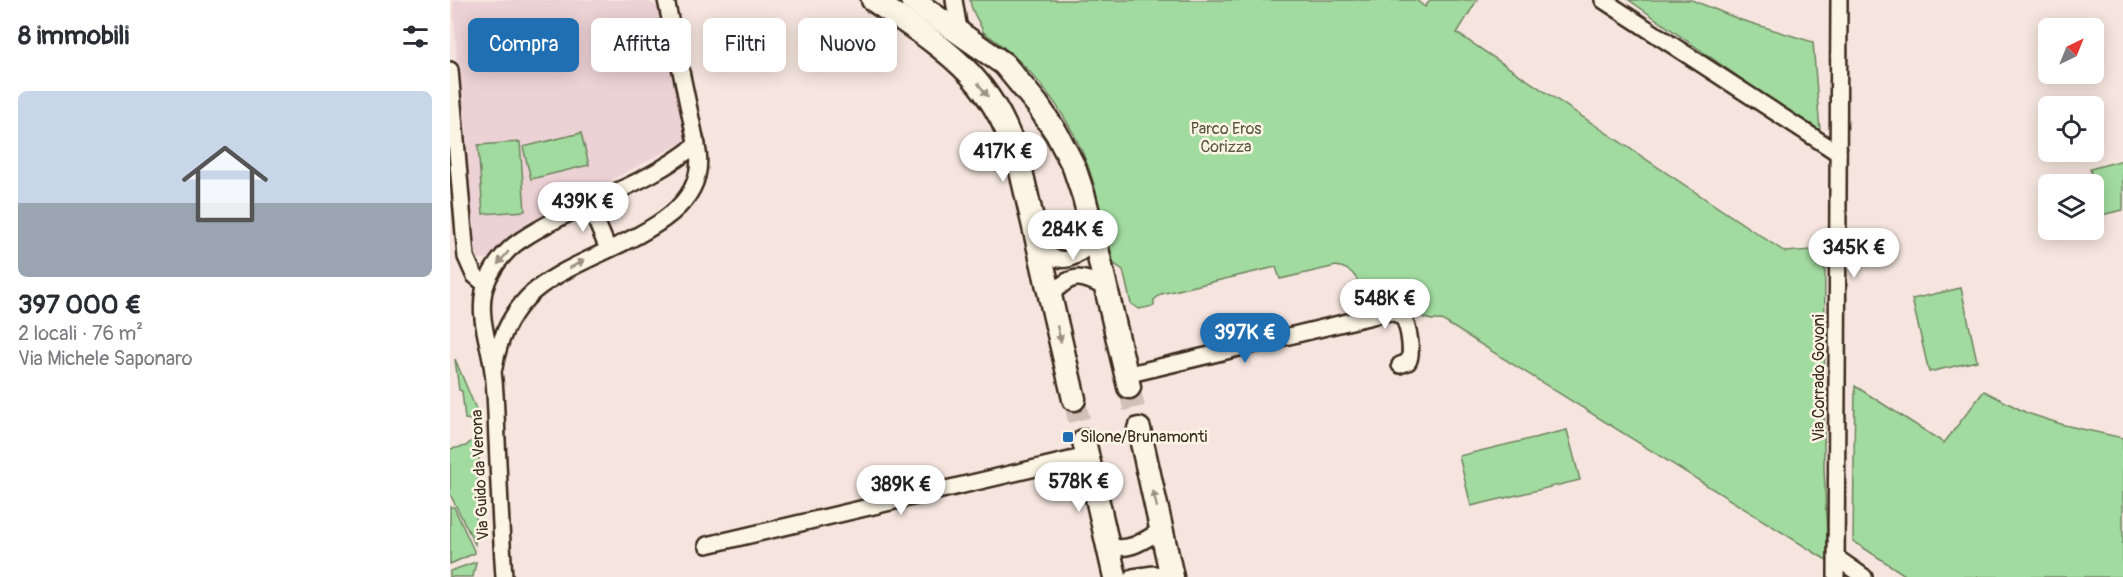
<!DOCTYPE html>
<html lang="it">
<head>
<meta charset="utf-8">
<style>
	:root { --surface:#fff; --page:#f7f7f7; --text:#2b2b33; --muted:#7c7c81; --line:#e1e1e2; --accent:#1f6fb2 }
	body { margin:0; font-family:Pangolin,sans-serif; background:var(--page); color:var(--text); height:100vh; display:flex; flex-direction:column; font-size:22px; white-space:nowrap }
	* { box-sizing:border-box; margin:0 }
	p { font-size:20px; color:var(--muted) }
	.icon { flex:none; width:33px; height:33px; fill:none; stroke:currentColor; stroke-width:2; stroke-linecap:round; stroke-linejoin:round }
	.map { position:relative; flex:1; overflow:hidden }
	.drawer { display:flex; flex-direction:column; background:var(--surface); width:450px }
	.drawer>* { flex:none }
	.guide { position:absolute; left:18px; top:18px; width:570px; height:54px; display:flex; gap:12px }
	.needle { width:39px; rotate:43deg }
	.controls { position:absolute; left:1588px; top:18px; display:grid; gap:12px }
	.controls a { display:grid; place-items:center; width:66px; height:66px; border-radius:9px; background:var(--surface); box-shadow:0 3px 15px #0003; font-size:30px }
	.price { position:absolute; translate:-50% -51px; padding:0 14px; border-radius:21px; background:#fff; color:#222; font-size:20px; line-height:39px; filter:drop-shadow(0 2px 3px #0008) }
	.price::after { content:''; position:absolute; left:50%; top:36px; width:18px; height:14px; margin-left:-9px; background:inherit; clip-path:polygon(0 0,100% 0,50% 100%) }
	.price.selected { background:var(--accent); color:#fff }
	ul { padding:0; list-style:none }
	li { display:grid; align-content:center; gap:12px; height:318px; padding:0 18px }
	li+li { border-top:2px solid var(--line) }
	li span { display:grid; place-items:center; height:186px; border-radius:9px; color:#555 }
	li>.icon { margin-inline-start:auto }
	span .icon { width:108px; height:108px; fill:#fffc; stroke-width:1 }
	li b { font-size:26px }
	h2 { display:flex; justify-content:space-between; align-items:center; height:72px; padding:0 18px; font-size:26px }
	.pill { padding:0 21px; border-radius:9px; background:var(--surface); box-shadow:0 3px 15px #0003; font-size:21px; line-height:54px }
	.pill.selected { background:var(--accent); color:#fff }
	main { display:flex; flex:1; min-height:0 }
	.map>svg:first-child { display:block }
</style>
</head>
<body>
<main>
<section class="drawer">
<h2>8 immobili<svg class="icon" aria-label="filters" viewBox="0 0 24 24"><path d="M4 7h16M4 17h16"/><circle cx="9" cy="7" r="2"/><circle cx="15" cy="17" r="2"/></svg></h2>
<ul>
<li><span style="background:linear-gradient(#c9d6e8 60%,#9aa5b1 0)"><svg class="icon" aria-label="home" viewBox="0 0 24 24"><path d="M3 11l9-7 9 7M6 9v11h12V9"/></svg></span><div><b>397 000 €</b><p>2 locali · 76 m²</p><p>Via Michele Saponaro</p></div></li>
</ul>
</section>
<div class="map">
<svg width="1673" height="577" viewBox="0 0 1673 577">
	<rect width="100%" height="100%" fill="#f5e5de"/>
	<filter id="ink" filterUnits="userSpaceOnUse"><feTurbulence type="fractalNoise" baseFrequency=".0167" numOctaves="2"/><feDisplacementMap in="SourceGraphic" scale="12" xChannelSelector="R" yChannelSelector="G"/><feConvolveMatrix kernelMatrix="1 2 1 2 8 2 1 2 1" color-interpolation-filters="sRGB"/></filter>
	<g filter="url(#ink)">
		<polygon fill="#edd2d5" points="3,0 195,0 210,8 237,140 78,224 56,239 43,258 27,259 9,98"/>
		<g fill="#a2dba0" stroke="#6e825f" stroke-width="1.5">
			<path d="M520,0H966L975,7L980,0H1027L1007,33L1335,252L1375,249L1374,467L1378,561L992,320C966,322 967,308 948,302C937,299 925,303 914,306C910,287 909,269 886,266L830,279L826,267L711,294L704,300V306L689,309L681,304L673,270L663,263C656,235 650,206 642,178C624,120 583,65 533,32C530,21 521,13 520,0Z"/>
			<polygon points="1179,0 1242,0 1291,20 1363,42 1370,131 1347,118"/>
			<polygon points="131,133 139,165 81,179 73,147"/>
			<polygon points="70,142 75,211 33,214 28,145"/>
			<polygon points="1673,160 1673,210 1651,215 1640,169"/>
			<polygon points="1511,288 1527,361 1479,372 1462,299"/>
			<polygon points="5,359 31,421 15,419 12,391 9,390"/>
			<polygon points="1405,386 1494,443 1534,391 1577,413 1614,425 1673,438 1673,577 1458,577 1403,541"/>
			<polygon points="1117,430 1130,480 1021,506 1009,456"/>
			<polygon points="30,433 25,544 0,494 0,449 16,446"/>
			<polygon points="0,507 4,507 25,553 0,564"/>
			<polygon points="26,562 23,577 0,577 0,571"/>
		</g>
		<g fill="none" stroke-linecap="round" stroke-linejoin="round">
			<g stroke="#d0c0b8" stroke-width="22" stroke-dasharray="22 11" stroke-linecap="butt">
				<polyline points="679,387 689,429"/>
				<polyline points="624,399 634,441"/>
			</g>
			<g stroke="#3b2a1e" stroke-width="20">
				<g id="street">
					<polyline points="504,0 508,24 514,36"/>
					<polyline points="1153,0 1388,153"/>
					<polyline points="0,70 16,257 24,275 36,285"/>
					<polyline points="139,204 158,249"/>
					<path d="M589,250C615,268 625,258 645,240"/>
					<path d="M600,296C622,273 629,274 656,288"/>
					<path d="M44,368C48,343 59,317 77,298C122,249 260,234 248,152L216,0"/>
					<path d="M676,375L939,312C944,313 949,314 953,318C959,326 963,354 958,362L950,365"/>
					<polyline points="257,545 637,456"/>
					<path d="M658,546C680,552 693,541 711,530"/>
					<polyline points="1387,558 1414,577"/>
					<path d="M54,577C51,531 49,486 47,440C46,418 46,394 43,372C40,345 28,319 34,291C39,271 54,251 71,240C127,203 195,187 247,144"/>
					<polyline points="683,577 704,574 722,577"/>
					<polyline points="1386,577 1389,0"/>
				</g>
			</g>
			<g stroke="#3b2a1e" stroke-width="27">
				<g id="secondary">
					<path d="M423,0C497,50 547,79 571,171L624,399"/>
					<polyline points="462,0 554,64 587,104 607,134 624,167 634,197 645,240 679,387"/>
					<polyline points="689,429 722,577"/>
					<polyline points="634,441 665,577"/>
				</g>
			</g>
			<use href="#street" stroke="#fcf5e5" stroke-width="15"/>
			<use href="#secondary" stroke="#fcf5e5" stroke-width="22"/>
		</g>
		<defs><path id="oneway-solid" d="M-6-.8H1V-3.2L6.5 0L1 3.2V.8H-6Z" transform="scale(1.5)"/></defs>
		<g fill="#9c9082">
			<use href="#oneway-solid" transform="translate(533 90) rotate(53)"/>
			<use href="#oneway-solid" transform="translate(53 258) rotate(130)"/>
			<use href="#oneway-solid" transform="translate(127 264) rotate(-29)"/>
			<use href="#oneway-solid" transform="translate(609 334) rotate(77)"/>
			<use href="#oneway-solid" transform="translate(705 499) rotate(-103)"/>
		</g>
	</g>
	<rect fill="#1f6fb2" stroke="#fcf5e5" stroke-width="2" x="612" y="431" width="12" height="12" rx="3"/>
	<g text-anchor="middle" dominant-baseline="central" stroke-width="5" stroke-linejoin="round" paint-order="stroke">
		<g font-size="16" fill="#55563e" stroke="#fcf5e5">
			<text x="776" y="129">Parco Eros<tspan x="776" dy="18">Corizza</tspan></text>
		</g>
		<g font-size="16" fill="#3b2a1e" stroke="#fcf5e5">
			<text transform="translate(1369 378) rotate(-90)">Via Corrado Govoni</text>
			<text transform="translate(30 475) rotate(-93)">Via Guido da Verona</text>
		</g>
		<g font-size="16" fill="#3b2a1e" stroke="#fcf5e5" text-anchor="start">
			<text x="630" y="437">Silone/Brunamonti</text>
		</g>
	</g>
</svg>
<div class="controls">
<a><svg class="needle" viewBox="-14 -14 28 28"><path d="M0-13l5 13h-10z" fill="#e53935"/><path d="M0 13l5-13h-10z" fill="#7c7c81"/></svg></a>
<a><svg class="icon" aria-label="locate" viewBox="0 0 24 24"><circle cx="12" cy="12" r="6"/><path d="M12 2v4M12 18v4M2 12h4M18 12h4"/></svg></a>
<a><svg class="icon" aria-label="layers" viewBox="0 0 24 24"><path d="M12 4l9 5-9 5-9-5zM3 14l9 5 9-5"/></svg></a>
</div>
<b class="price" style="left:553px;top:183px">417K €</b>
<b class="price" style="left:133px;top:233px">439K €</b>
<b class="price" style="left:623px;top:261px">284K €</b>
<b class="price" style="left:1404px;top:279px">345K €</b>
<b class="price" style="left:935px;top:330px">548K €</b>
<b class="price selected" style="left:795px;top:364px">397K €</b>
<b class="price" style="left:629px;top:513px">578K €</b>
<b class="price" style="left:451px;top:516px">389K €</b>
<div class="guide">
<a class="pill selected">Compra</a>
<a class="pill">Affitta</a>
<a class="pill">Filtri</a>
<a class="pill">Nuovo</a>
</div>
</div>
</main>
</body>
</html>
